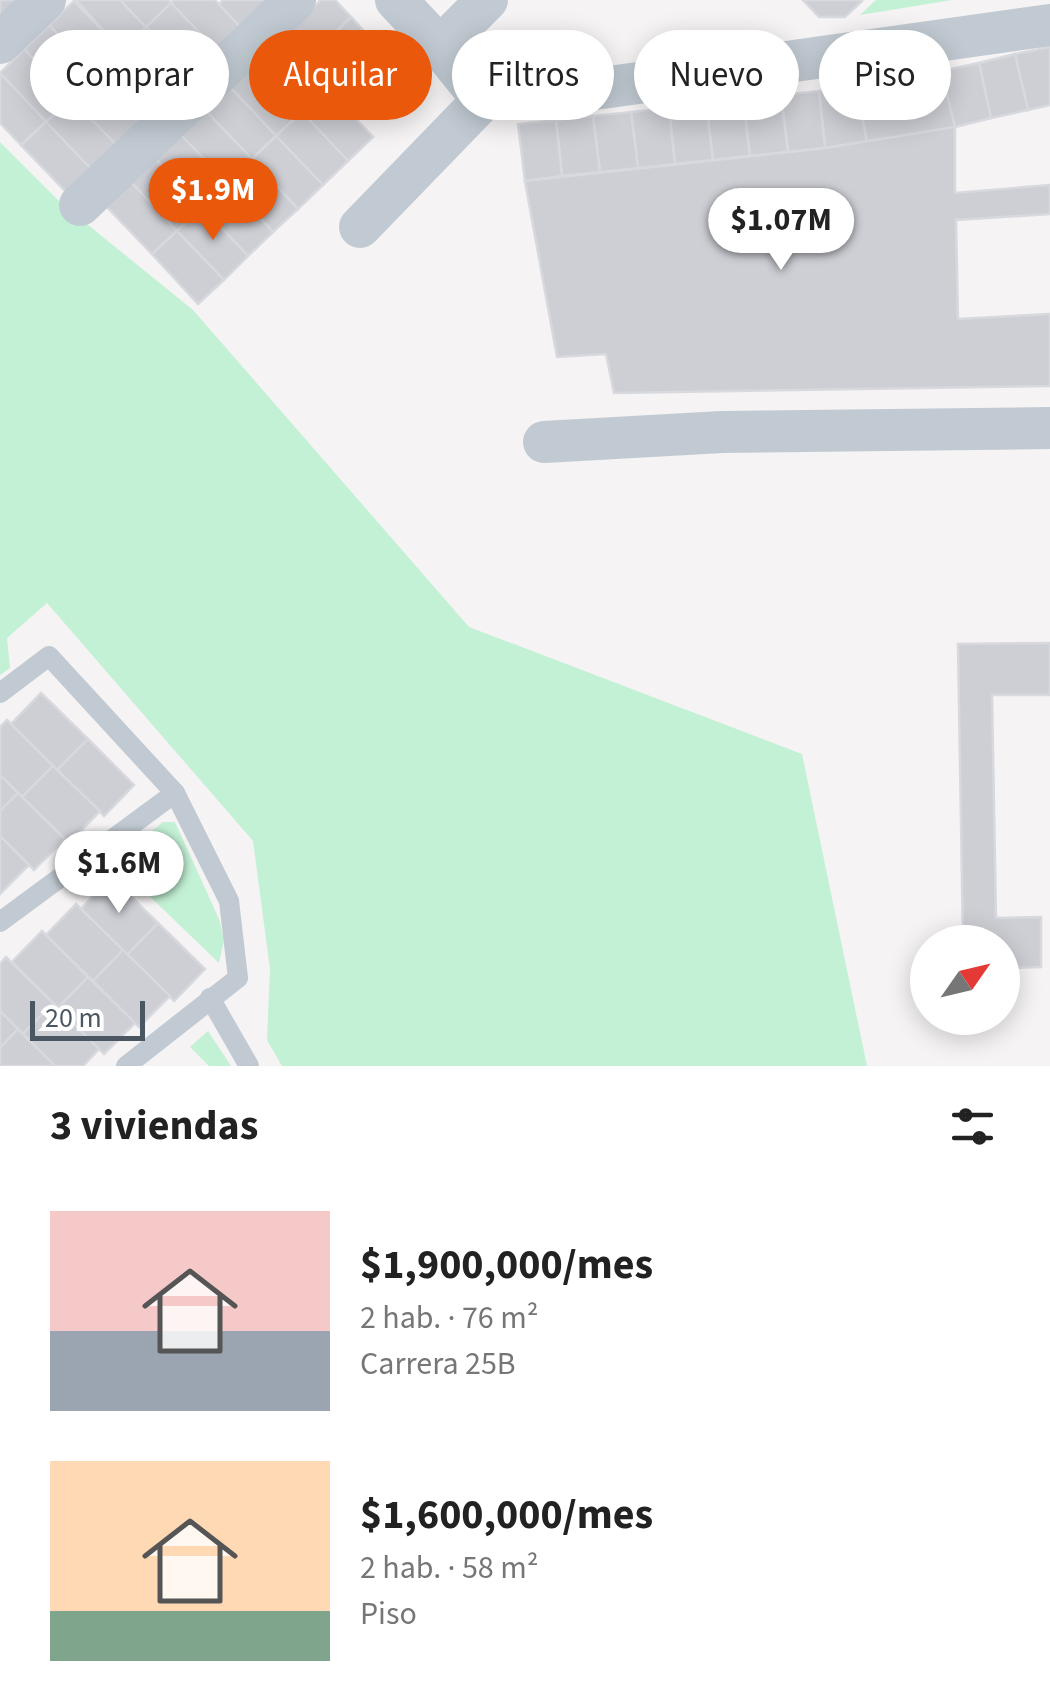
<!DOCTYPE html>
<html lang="es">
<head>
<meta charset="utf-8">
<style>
	:root { --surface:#fff; --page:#f6f6f6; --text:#222; --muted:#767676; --accent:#ea580c }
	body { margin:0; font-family:"Source Sans 3",sans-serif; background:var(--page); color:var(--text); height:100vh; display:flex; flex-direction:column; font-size:38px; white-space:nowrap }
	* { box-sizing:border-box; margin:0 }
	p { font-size:32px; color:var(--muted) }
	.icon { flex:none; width:55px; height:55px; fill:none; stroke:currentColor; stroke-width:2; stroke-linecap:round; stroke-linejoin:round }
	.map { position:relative; height:1066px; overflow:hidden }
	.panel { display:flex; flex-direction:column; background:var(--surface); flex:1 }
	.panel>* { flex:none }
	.hud { position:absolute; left:30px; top:30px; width:990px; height:90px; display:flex; gap:20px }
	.needle { width:65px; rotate:56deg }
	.buttons { position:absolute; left:910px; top:925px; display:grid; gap:20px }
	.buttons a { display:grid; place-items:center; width:110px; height:110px; border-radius:50%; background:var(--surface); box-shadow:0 5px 25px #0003; font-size:50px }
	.scale { position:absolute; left:30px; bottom:25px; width:115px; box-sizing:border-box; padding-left:10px; border:5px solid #4a5661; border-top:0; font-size:28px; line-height:35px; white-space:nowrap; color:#4a5661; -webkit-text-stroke:8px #fff; paint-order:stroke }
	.price { position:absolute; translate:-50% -85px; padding:0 22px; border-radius:35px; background:#fff; color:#222; font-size:32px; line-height:65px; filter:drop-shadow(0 2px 5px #0008) }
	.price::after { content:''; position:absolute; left:50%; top:60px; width:30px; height:22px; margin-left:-15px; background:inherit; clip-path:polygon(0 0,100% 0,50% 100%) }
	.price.on { background:var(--accent); color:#fff }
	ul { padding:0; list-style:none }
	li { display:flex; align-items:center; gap:30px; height:250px; padding:0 50px }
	li span { display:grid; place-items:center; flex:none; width:280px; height:200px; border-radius:0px; color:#555 }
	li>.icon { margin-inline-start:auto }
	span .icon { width:120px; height:120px; fill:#fffc; stroke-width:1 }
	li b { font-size:42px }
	h2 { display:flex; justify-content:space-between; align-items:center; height:120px; padding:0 50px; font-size:42px }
	.tag { padding:0 35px; border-radius:45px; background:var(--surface); box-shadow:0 5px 25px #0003; font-size:35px; line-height:90px }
	.tag.on { background:var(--accent); color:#fff }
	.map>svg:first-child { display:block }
</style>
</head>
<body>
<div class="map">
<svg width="1050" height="1066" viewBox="0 0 1050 1066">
	<rect width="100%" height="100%" fill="#f5f3f3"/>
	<g fill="#c3f1d5">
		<polygon points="876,0 952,0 860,15"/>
		<polygon points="0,142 61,203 193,310 469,627 802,754 867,1066 282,1066 267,1040 270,969 253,841 47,603 7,638 10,668 0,675"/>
		<polygon points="163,822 175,822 219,919 224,940 219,963 114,862"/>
		<polygon points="208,1031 231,1066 209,1066 190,1047"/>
	</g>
	<g fill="#cdcfd5" stroke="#d7d9de" stroke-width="2.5">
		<polygon points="0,0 19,0 0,17"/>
		<polygon points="76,0 120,0 146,27 121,50"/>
		<polygon points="120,0 168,0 171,3 146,27"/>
		<polygon points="174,0 215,0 242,29 218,52 171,3"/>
		<polygon points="223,0 272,0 242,29 219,4"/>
		<polygon points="321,0 335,0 351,17 303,64 280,39"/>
		<polygon points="803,0 861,0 862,1 845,17 819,17"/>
		<polygon points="74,1 121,50 96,74 49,25"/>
		<polygon points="171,3 218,52 192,76 146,27"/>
		<polygon points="351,17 374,42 326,88 303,64"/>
		<polygon points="49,25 96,74 71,98 24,49"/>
		<polygon points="146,27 192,76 168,99 121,50"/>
		<polygon points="280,39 326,88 302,112 255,63"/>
		<polygon points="374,42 398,66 349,113 326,88"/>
		<polygon points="1050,47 1050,105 1028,110 1015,54"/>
		<polygon points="24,49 71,98 46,122 0,73"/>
		<polygon points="121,50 168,99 142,123 96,74"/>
		<polygon points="1015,54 1028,110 991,118 979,63"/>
		<polygon points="255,63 302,112 276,136 230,87"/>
		<polygon points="979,63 991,118 955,127 941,71"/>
		<polygon points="941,71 955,127 867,143 857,87"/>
		<polygon points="0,73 46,122 21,145 0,123"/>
		<polygon points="96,74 142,123 118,147 71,98"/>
		<polygon points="230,87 276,136 252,159 205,110"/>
		<polygon points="857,87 867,143 825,148 819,91"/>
		<polygon points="326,88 373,137 348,161 302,112"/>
		<polygon points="819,91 825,148 788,152 781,95"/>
		<polygon points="781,95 788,152 750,156 743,99"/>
		<polygon points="71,98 118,147 93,171 46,122"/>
		<polygon points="743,99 750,156 713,160 706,103"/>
		<polygon points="706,103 713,160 675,164 669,108"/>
		<polygon points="669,108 675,164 638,168 631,112"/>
		<polygon points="205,110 252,159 227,183 180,134"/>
		<polygon points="302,112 348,161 323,185 276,136"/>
		<polygon points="631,112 638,168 600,172 593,116"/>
		<polygon points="593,116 600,172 562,176 556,120"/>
		<polygon points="556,120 562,176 525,181 518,124"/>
		<polygon points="46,122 93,171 68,194 21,145"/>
		<polygon points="955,127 955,193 1050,185 1050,214 956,220 958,319 1050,314 1050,386 614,393 606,354 557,357 525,181 825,148"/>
		<polygon points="180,134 227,183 202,207 155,158"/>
		<polygon points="276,136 323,185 298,209 252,159"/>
		<polygon points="155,158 202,207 177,231 130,181"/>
		<polygon points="252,159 298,209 273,232 227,183"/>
		<polygon points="130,181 177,231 152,254 105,205"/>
		<polygon points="227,183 273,232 248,256 202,207"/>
		<polygon points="202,207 248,256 224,280 177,231"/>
		<polygon points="177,231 224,280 198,304 152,254"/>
		<polygon points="1050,643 1050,695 992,695 996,918 1041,917 1041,967 1002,968 1002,942 963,942 958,644"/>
		<polygon points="41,693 88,739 57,770 11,724"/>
		<polygon points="7,720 53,766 22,797 0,775 0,727"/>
		<polygon points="88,739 134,785 104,816 57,770"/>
		<polygon points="53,766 100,811 69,843 22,797"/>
		<polygon points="0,775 18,793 0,811"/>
		<polygon points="18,793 65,839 34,870 0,836 0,811"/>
		<polygon points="0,836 29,865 0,894"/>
		<polygon points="111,877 158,923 127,955 81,909"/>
		<polygon points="76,904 123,950 93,981 46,935"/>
		<polygon points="158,923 205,969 174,1001 127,955"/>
		<polygon points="42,931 88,977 58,1008 12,962"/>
		<polygon points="123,950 170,996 139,1027 93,981"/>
		<polygon points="6,957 53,1003 23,1034 0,1011 0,964"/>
		<polygon points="88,977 135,1023 104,1054 58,1008"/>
		<polygon points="53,1003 99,1049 83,1066 55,1066 23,1034"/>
		<polygon points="0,1011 18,1029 0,1048"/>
		<polygon points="18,1029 55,1066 0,1066 0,1048"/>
	</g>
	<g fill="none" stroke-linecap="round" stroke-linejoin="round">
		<g stroke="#c1cad2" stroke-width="20">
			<polyline points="0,693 49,656 175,793 229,901 238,978 126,1066"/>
			<polyline points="0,922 175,793"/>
			<polyline points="210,998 249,1066"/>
		</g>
		<g stroke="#c1cad2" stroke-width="42">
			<polyline points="0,43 45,0"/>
			<polyline points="440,47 487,0"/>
			<polyline points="581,91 1050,25"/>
			<polyline points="80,205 295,0"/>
			<polyline points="360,227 483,100 440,47 396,0"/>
			<polyline points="544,442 722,432 1050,428"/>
		</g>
	</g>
</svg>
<div class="buttons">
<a><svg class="needle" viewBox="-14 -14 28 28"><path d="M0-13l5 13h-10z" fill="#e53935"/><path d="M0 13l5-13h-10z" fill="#767676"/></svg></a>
</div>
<div class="scale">20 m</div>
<b class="price on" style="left:213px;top:243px">$1.9M</b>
<b class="price" style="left:781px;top:273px">$1.07M</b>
<b class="price" style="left:119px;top:916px">$1.6M</b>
<div class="hud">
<a class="tag">Comprar</a>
<a class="tag on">Alquilar</a>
<a class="tag">Filtros</a>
<a class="tag">Nuevo</a>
<a class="tag">Piso</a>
</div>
</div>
<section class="panel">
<h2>3 viviendas<svg class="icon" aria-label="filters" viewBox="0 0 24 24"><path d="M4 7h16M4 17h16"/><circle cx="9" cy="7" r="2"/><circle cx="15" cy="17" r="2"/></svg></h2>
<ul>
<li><span style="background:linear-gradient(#f6c9c9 60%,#9aa5b1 0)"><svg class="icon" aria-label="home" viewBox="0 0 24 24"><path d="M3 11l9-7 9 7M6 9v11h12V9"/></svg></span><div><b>$1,900,000/mes</b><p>2 hab. · 76 m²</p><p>Carrera 25B</p></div></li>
<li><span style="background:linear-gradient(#ffd9b3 75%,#7fa58c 0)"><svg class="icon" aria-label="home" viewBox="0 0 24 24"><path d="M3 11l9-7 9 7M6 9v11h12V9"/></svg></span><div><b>$1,600,000/mes</b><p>2 hab. · 58 m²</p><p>Piso</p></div></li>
</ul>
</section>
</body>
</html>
